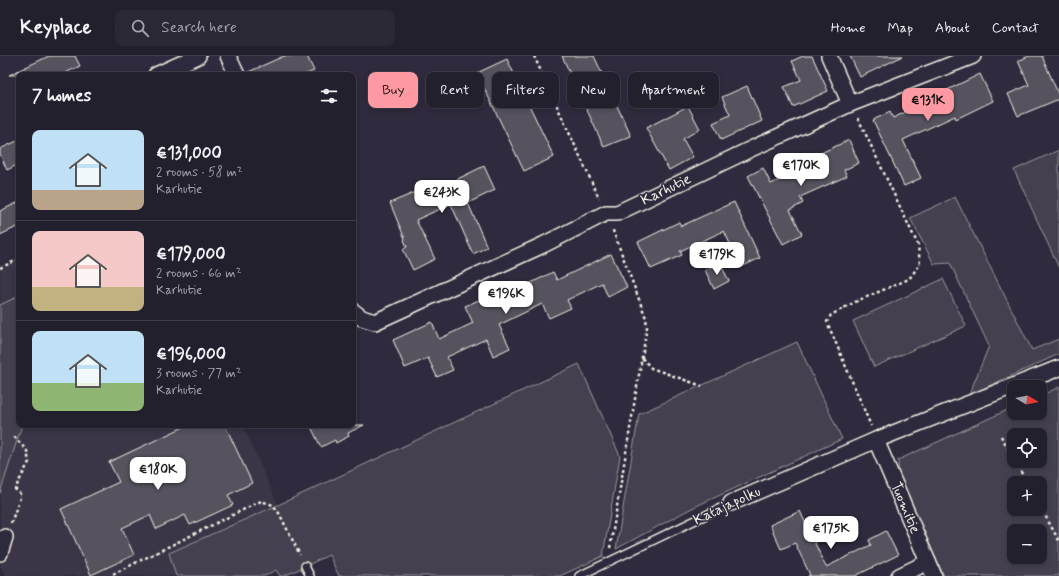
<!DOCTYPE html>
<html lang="en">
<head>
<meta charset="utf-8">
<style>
	:root { --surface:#23202e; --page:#2b2836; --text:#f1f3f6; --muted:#a3a3aa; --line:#403e4a; --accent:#ff9aa2 }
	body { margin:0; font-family:Mynerve,sans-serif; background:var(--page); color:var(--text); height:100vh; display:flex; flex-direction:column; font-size:15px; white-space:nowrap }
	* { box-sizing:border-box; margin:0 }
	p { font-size:13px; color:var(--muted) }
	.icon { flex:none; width:22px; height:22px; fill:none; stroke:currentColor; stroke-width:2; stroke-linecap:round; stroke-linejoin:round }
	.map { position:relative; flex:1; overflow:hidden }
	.side { position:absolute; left:16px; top:16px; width:340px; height:356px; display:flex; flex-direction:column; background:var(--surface); border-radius:8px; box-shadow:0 2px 6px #0003,0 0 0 1px var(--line) }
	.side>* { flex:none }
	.banner { position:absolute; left:368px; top:16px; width:380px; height:36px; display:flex; gap:8px }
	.needle { width:26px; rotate:100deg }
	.controls { position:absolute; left:1007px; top:324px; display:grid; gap:8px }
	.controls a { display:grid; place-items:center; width:40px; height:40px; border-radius:8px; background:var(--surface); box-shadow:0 2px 6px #0003,0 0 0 1px var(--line); font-size:20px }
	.price { position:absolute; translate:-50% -34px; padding:0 9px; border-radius:8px; background:#fff; color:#222; font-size:13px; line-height:26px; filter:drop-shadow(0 1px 2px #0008) }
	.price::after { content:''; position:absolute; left:50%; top:24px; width:12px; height:9px; margin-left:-6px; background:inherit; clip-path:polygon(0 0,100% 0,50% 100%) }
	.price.selected { background:var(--accent); color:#111 }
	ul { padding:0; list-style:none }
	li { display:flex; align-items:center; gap:12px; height:100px; padding:0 16px }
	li+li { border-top:1px solid var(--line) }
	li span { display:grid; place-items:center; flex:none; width:112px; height:80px; border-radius:8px; color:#555 }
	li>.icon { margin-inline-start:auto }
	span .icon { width:48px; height:48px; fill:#fffc; stroke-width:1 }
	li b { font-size:17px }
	h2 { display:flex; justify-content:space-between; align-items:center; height:48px; padding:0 16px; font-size:17px }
	.chip { padding:0 14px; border-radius:8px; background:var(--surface); box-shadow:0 2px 6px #0003,0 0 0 1px var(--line); font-size:14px; line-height:36px }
	.chip.selected { background:var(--accent); color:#111 }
	header { display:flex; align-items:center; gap:24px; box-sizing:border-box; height:56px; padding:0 20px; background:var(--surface); border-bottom:1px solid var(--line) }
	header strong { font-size:19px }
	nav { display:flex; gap:22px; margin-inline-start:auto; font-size:14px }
	.search { width:280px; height:36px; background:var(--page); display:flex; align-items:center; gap:10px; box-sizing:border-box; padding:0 14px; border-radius:8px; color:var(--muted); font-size:15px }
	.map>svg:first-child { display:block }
</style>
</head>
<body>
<header>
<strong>Keyplace</strong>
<div class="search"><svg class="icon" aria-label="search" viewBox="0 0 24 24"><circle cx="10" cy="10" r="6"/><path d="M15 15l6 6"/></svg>Search here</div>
<nav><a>Home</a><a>Map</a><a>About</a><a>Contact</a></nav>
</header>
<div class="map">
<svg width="1059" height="520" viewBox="0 0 1059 520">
	<rect width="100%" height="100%" fill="#2f2a3d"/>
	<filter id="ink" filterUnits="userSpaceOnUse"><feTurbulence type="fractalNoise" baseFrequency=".025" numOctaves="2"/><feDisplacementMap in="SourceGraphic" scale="8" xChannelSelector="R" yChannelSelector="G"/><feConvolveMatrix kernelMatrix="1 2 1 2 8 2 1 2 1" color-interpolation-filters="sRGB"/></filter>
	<g filter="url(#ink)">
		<polygon fill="#3b3647" points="19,203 19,369 243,369 278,449 169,497 176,520 5,520 0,509 0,212"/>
		<g fill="#454050" stroke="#9c989c" fill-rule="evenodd">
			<polygon points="1059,94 1059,212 1014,114"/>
			<polygon points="955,141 1032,294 1059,283 1059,298 969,339 989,290 950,207 934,208 910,162"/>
			<polygon points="943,223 966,270 874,311 853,265"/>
			<polygon points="19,240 19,369 22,369 0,437 0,249"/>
			<polygon points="797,286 842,383 692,452 616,493 639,358"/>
			<polygon points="579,308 620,400 603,500 560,520 339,520 329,499 284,520 280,520 276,514 265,520 176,520 169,497 278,449"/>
			<path d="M1059,331V520H944L899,424L898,404L1014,351V357H1040V340ZM1014,379H1040V405H1014ZM1014,427H1040V453H1014ZM1014,475H1040V501H1014Z"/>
		</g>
		<g fill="#56525f" stroke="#f4f1e8">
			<polygon points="49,0 75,0 80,10 61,19 9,19"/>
			<polygon points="284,0 307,0 314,15 304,19 246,19 246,17"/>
			<polygon points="562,0 594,0 631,80 604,91"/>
			<polygon points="803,0 812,0 828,35 793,51 784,31 801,24 792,5"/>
			<polygon points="850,0 903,0 860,21"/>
			<polygon points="1029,0 1042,0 1059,40 1059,43 1018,60 1008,38 1029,29 1018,5"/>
			<polygon points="507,3 554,101 524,115 477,17"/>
			<polygon points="980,18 993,45 956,63 955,60 903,84 921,122 904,130 873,64 890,56 893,62 944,38 943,36"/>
			<polygon points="747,30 762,65 721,84 713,67 730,59 722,41"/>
			<polygon points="688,50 700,73 683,83 693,101 669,114 646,72"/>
			<polygon points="19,84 19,108 7,114 0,98 0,93"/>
			<polygon points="849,84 859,107 844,114 847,120 800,141 803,147 790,154 802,178 783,188 748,120 763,112 771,128 811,108 808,103"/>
			<polygon points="484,110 495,134 468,147 487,191 473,198 451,148 416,164 435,203 413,214 403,193 407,191 404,184 405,183 390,147 423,133 425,139"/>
			<polygon points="19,146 19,170 0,179 0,155"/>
			<polygon points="734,146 760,202 741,211 724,175 680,195 682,199 651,213 638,186 679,166 681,170"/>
			<polygon points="611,198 627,231 608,241 602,227 567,244 571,252 549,262 542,248 499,269 510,292 493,300 486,283 447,301 453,314 437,321 428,302 405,312 393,284 432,266 439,283 473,267 465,250 486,241 489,248 553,216 557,224"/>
			<polygon points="720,207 729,225 714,233 705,214"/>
			<polygon points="188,369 225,369 252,427 228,439 233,449 190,469 185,459 156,473 150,459 122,472 134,499 91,519 61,453 119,426 109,406"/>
			<polygon points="310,369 364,369 348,377 349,380 336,387 335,384 321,391"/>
			<polygon points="800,455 826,511 871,489 869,484 886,475 898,499 855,520 808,520 810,519 795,487 781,493 770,469"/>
		</g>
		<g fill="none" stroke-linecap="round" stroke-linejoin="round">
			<g stroke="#f4f1e8" stroke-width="10">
				<g id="lane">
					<polyline points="305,510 310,520"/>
					<polyline points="579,520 731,447"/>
				</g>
			</g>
			<g stroke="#f4f1e8" stroke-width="18">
				<g id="street">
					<polyline points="228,0 237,19"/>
					<polyline points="829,0 850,48"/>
					<polyline points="156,19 198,0"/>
					<polyline points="353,255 362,262 375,266 543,189 606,157 617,157 753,92 850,48 973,0"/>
					<polyline points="876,384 934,520"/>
					<polyline points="731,447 876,384 1059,312"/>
					<polyline points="0,497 5,481"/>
					<polyline points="899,520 928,506"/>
				</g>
			</g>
			<g stroke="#f4f1e8" stroke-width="2.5" stroke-dasharray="3 3" stroke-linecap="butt">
				<polyline points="534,0 599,142"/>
				<polyline points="858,62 918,189 920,208 909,223 857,245 831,259 827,266 871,370"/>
				<polyline points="0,212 19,203"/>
				<polyline points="642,302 651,312 702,330"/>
				<polyline points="1001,380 1014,403"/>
				<polyline points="1015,405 1027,427"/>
				<polyline points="1040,450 1059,485"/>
				<polyline points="11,467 21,439 15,433 29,406 27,395 13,379"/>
				<polyline points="610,492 647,271 646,262 612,172"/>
				<polyline points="113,518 261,445 273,449 279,457 300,499"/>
			</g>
			<use href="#lane" stroke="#2f2a3d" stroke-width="7"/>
			<use href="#street" stroke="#2f2a3d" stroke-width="15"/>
		</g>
	</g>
	<g text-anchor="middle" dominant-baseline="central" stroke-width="3" stroke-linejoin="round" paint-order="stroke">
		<g font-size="15" fill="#f4f1e8" stroke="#2f2a3d">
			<text transform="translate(666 134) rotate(-26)">Karhutie</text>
			<text transform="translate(727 450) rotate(-25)">Katajapolku</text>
			<text transform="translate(905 452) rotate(67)">Tuomitie</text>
		</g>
	</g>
</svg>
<div class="controls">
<a><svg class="needle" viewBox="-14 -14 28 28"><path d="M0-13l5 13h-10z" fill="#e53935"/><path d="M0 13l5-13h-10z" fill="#a3a3aa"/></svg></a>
<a><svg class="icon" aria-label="locate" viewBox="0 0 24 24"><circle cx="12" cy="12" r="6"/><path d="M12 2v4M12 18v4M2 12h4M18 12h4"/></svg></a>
<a>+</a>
<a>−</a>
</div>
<b class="price selected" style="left:928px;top:66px">€131K</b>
<b class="price" style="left:801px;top:131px">€170K</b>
<b class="price" style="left:442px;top:158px">€243K</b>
<b class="price" style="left:717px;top:220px">€179K</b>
<b class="price" style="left:506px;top:259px">€196K</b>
<b class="price" style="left:158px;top:435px">€180K</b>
<b class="price" style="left:831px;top:494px">€175K</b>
<div class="banner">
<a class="chip selected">Buy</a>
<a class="chip">Rent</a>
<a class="chip">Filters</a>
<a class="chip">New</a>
<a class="chip">Apartment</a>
</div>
<section class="side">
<h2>7 homes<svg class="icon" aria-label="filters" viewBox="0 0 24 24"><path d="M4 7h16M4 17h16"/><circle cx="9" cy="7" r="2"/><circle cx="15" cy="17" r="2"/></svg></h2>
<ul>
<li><span style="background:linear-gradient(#bfe0f5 75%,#b9a48a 0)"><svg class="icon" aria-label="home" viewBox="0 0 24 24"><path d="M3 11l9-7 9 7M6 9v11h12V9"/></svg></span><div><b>€131,000</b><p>2 rooms · 58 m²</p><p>Karhutie</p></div></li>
<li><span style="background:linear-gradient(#f6c9c9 70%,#c2b280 0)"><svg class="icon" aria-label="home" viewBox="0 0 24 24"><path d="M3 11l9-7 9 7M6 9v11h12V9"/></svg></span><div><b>€179,000</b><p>2 rooms · 66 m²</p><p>Karhutie</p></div></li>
<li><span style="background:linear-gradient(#bfe0f5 65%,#8fb573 0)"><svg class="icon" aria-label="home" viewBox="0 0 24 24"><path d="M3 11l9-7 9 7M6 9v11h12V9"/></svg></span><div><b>€196,000</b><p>3 rooms · 77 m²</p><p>Karhutie</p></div></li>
</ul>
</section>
</div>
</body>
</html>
